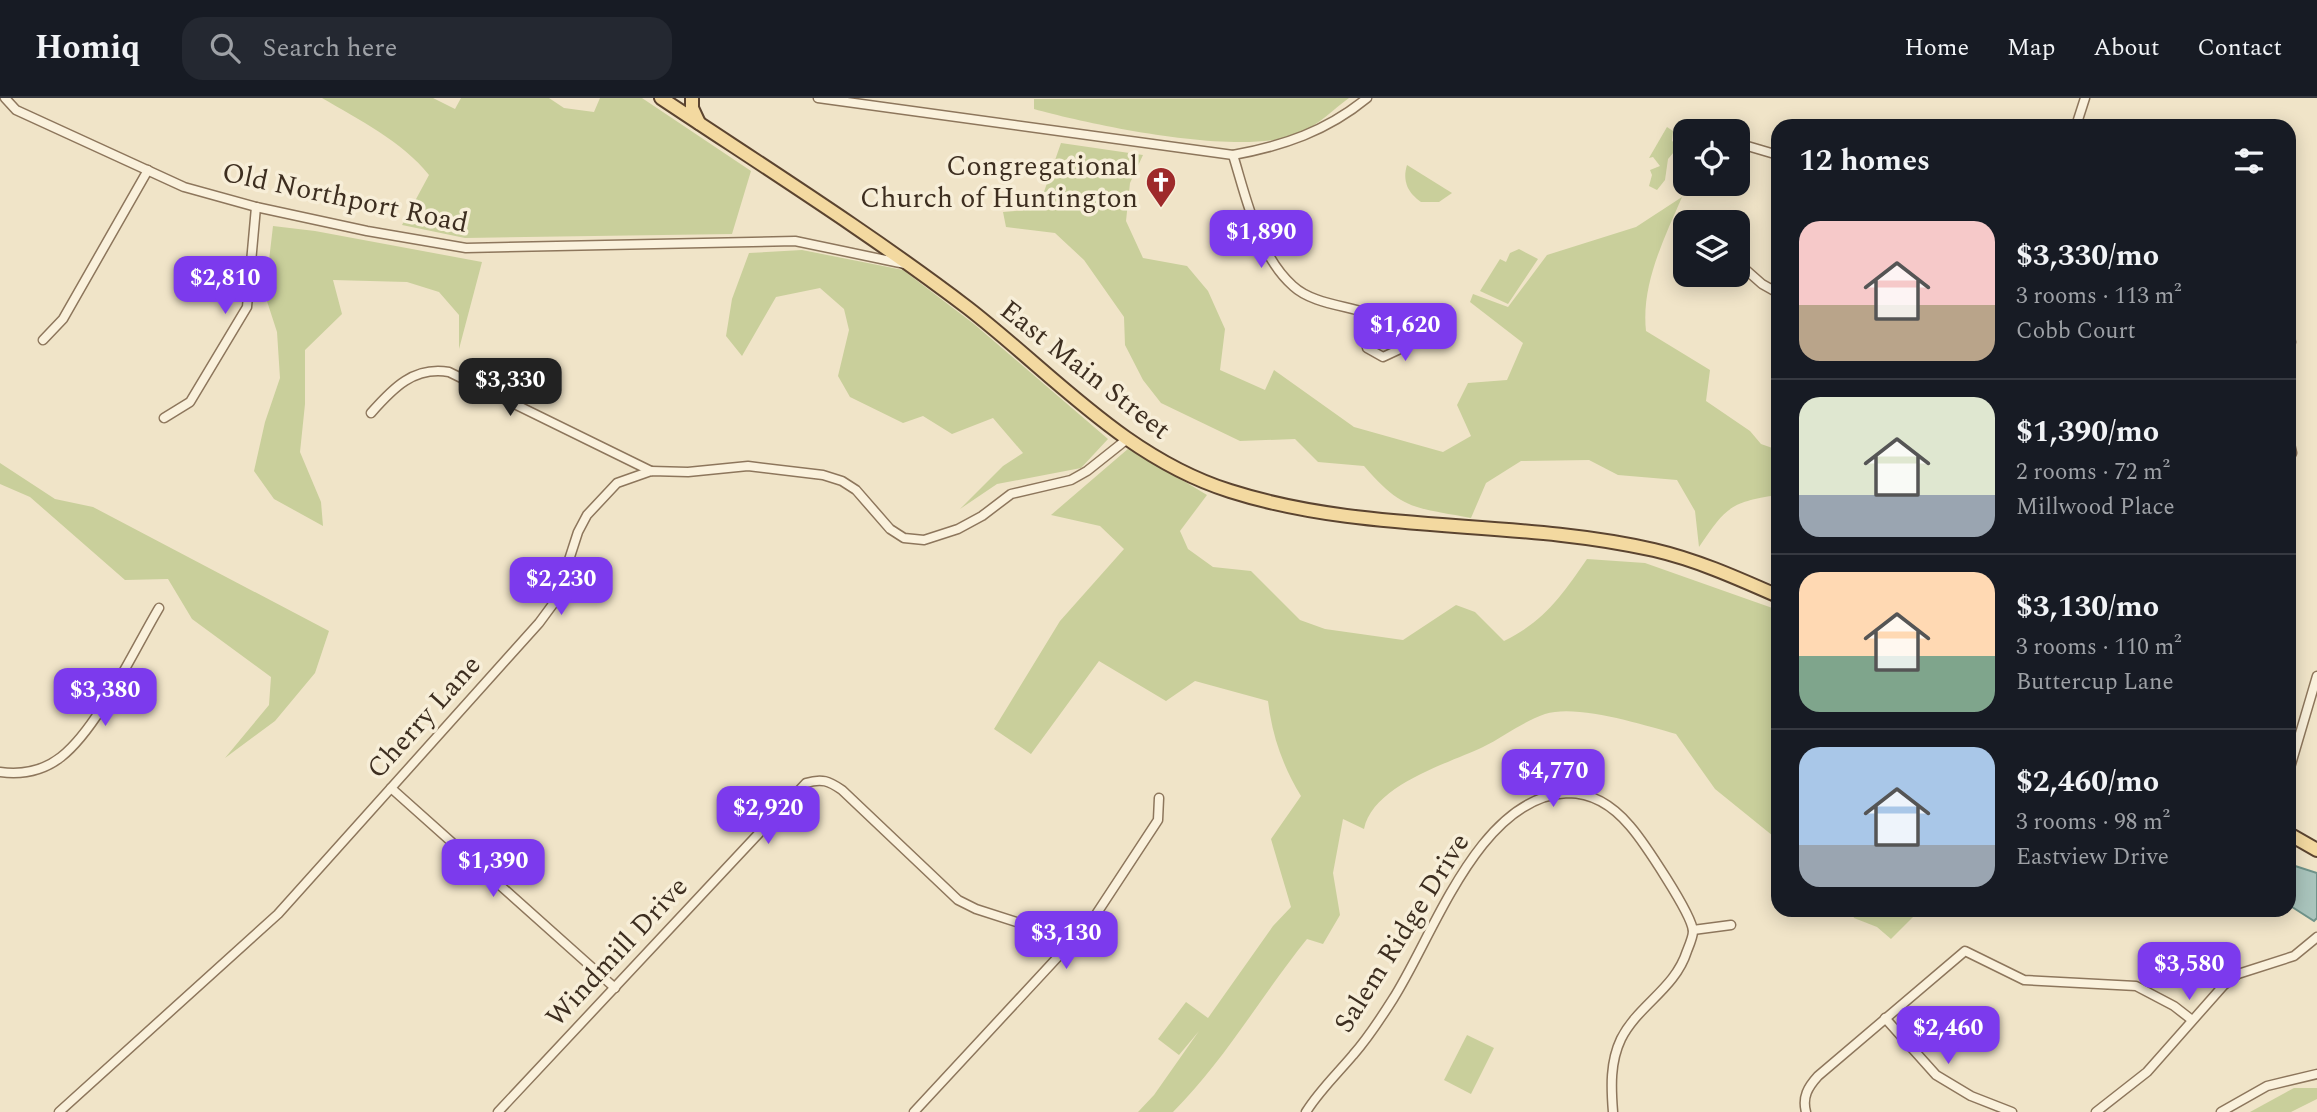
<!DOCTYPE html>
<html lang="en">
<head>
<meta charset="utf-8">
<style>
	:root { --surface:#171b24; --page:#242831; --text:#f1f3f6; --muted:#9ea1a6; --line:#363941; --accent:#7c3aed }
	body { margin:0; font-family:Spectral,serif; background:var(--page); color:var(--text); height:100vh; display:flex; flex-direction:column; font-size:26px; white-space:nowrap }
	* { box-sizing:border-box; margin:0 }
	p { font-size:23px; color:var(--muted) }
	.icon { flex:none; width:38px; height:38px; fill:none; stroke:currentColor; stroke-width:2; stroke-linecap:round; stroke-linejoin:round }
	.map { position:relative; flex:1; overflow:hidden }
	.panel { position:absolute; left:1771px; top:21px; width:525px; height:798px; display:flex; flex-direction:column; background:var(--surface); border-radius:21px; box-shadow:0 4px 18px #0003 }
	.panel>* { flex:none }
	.controls { position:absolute; left:1673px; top:21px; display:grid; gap:14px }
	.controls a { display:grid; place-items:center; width:77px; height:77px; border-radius:14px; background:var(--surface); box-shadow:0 4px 18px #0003; font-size:35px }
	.price { position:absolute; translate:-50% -60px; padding:0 16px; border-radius:14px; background:var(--accent); color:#fff; font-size:23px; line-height:46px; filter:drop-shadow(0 2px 4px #0008) }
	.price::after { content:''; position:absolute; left:50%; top:42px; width:21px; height:16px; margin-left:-10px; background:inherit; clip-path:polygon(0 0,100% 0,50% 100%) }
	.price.on { background:#222; color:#fff }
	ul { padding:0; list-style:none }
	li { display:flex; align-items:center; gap:21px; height:175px; padding:0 28px }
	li+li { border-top:2px solid var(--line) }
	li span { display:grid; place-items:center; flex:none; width:196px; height:140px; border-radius:21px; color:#555 }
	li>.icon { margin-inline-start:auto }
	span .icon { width:84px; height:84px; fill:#fffc; stroke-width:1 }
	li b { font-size:30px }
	h2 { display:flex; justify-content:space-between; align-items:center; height:84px; padding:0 28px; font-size:30px }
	header { display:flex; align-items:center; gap:42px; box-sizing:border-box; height:98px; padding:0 35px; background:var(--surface); border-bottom:2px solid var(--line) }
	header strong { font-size:33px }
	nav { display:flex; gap:38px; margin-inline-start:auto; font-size:24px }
	.search { width:490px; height:63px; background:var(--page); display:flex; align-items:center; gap:18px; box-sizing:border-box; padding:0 24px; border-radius:21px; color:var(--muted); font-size:26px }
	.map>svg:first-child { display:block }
</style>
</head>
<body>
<header>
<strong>Homiq</strong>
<div class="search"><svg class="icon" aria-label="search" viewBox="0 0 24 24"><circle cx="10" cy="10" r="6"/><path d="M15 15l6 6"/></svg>Search here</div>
<nav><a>Home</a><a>Map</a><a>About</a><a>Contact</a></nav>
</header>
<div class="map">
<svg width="2317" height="1014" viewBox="0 0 2317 1014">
	<rect width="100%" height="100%" fill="#f0e4c8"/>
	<g fill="#c9cf9b">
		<path d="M322,0H433L455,11L461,0H549L564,10L594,14L600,0H642L751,73L732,136L465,140L402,127L429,77C402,43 359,22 322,0Z"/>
		<path d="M1349,0C1334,11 1319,26 1302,34C1250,61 1091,27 1034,11V1Z"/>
		<polygon points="1667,29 1673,33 1672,43 1679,48 1668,61 1665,82 1657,92 1649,88 1652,77 1650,72 1660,68 1653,59 1649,60"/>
		<path d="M1061,45L1143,57L1130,85L1126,123L1143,160L1187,168L1208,193L1225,231L1220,272L1265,292L1274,272L1354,329L1443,354L1471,338L1457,307L1468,285L1507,282L1523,245L1470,204L1473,196L1508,209L1547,157L1636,129L1682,99C1664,141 1641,186 1646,233L1710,272L1706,303L1750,333L1761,346L1778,352V397C1729,404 1726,410 1699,449L1695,413L1677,382L1618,377L1589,362L1521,363L1486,385L1471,420C1414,409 1403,413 1364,368L1318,364L1295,341L1240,343L1161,305L1143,282L1125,247L1124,219L1084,162L1055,135L1006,129L1003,114L1038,111Z"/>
		<path d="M1407,67L1452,95L1439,104H1421C1408,95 1402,83 1407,67Z"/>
		<polygon points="273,128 315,133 482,164 459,251 459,217 439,194 407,184 333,182 342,216 305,252 305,306 300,354 321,404 323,428 274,401 254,373 265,324 280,280 277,234 265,197"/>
		<polygon points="1519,151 1538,161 1508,206 1480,193 1500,161 1506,164 1510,155"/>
		<polygon points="802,152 903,172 974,226 1108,341 1081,370 997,386 960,411 1003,368 1023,355 993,320 952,336 923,318 903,325 850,299 838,278 849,232 844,211 820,190 776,199 742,258 726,238 732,201 749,155"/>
		<path d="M1129,350L1207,397L1180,433L1188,451L1213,469L1251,473L1300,522L1325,531L1403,542L1456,507L1475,514L1504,543C1545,523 1562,497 1587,461L1645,465L1778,512V742L1715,691L1676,636C1643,627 1578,606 1545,616C1524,623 1503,639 1483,649C1447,666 1373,687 1364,731L1343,721L1333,775L1340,817L1323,846L1307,841C1261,898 1225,962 1173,1014H1138L1154,997L1199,933L1179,957L1158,941L1186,904L1208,920L1273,828L1291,809L1271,741L1301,698C1283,669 1272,637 1268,603L1195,583L1166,603L1099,563L1031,656L994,631L1060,523L1124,451L1100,428L1051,417Z"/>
		<polygon points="0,365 55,401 93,409 329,533 315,575 275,623 225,660 269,607 271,579 192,521 168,481 125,482 30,399 0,386"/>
		<polygon points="1851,812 1920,812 1891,841 1877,829 1854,820"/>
		<polygon points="1467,937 1494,950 1471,996 1444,982"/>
		<polygon points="2294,990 2317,990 2317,1001 2291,1014 2250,1014"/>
	</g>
	<polygon fill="#a9c4bc" stroke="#6f938a" stroke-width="2" points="2289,766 2317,775 2317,820 2314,823 2289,807"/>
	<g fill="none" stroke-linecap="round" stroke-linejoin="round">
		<g stroke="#8d765c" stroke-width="11">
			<g id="street">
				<polyline points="5,0 16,12 184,89 256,109 367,133 466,150 795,143 905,166"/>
				<path d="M818,0L1233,57C1283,48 1327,33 1367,0"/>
				<polyline points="2076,28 2085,0"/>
				<polyline points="1722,30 1727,33"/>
				<polyline points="1738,42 1744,47 1778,57"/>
				<path d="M1233,57C1246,99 1258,157 1293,188C1323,216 1391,204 1402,244L1398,252L1383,259L1367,250L1363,215"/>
				<polyline points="1745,171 1762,186 1778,195"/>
				<polyline points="43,242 63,221 148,72"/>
				<polyline points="2289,244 2291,244"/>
				<path d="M371,315C393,290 414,268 449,274L651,373"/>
				<polyline points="164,320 190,304 247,209 256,109"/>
				<polyline points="2289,341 2292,355 2289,361"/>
				<polyline points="2289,673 2317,578"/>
				<path d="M0,674C22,677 43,673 61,659C98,630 134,552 159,510"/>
				<polyline points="391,690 615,890"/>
				<polyline points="1693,832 1731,827"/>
				<polyline points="1885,920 1936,977 1971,998 2012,1014"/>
				<polyline points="59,1014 278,816 539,525 556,502 578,434 587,417 617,385 651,373 688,374 748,368 823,377 842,383 856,392 890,431 904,440 924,442 958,431 982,418 1011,396 1071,382 1087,373 1126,342"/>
				<path d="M498,1014L806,685C822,680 829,683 842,692L958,802L976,811L1075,843"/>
				<polyline points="914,1014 1093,821 1158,722 1159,700"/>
				<path d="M1306,1014C1319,993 1337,976 1353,957C1368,940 1381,920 1393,901C1434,837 1479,698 1568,695C1594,695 1614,709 1630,728C1643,743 1692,816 1693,833C1693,839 1689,848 1687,853C1675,891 1638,907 1621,941C1610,964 1611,989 1613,1014"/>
				<path d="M1806,1014C1802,999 1808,989 1818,978L1965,853L2024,882L2136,888L2174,908L2192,922"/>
				<polyline points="2096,1014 2147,974 2223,888 2238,876 2294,858 2317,839"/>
				<polyline points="2221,1014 2267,988 2317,976"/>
			</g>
		</g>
		<g stroke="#5b4430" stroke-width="16">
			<g id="primary">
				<path d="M661,0C763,68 871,136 968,210C1053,276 1125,360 1230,393C1368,437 1514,420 1654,452C1697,462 1737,480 1778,498"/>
				<polyline points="692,0 692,10 699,25"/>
				<polyline points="2289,736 2317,752"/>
			</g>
		</g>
		<use href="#street" stroke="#faf1dc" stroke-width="8"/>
		<use href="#primary" stroke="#f3d9a0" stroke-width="12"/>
	</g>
	<defs>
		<g id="church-pin" transform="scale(1.575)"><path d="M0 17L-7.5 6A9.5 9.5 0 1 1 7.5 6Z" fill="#9e2a2b" stroke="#f7eed8"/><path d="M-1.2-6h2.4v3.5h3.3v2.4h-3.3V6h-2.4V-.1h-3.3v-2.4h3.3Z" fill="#fff"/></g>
	</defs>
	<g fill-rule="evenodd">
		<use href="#church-pin" x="1161" y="84"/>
	</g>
	<g text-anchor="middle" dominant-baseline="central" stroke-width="7" stroke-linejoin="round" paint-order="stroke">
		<g font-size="28" fill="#3d2e20" stroke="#f7eed8" text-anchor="end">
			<text x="1138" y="68">Congregational<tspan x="1138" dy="32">Church of Huntington</tspan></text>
		</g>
		<g font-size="28" fill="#3d2e20" stroke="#f7eed8">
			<text transform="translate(345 100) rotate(12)">Old Northport Road</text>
			<text transform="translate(1085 272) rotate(38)">East Main Street</text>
			<text transform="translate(424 619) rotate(-48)">Cherry Lane</text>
			<text transform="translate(1402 835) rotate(-58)">Salem Ridge Drive</text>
			<text transform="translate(617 854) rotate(-47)">Windmill Drive</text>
		</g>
	</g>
</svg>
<div class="controls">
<a><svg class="icon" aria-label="locate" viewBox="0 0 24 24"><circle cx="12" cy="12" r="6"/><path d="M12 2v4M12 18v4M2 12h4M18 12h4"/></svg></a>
<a><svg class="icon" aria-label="layers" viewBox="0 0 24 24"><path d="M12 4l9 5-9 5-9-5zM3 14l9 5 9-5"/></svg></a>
</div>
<b class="price" style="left:1261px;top:172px">$1,890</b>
<b class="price" style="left:225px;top:218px">$2,810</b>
<b class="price" style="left:1405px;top:265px">$1,620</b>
<b class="price on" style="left:510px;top:320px">$3,330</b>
<b class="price" style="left:561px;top:519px">$2,230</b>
<b class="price" style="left:105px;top:630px">$3,380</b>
<b class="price" style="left:1553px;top:711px">$4,770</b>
<b class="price" style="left:768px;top:748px">$2,920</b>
<b class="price" style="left:493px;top:801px">$1,390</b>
<b class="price" style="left:1066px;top:873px">$3,130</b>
<b class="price" style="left:2189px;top:904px">$3,580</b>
<b class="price" style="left:1948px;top:968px">$2,460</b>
<section class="panel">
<h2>12 homes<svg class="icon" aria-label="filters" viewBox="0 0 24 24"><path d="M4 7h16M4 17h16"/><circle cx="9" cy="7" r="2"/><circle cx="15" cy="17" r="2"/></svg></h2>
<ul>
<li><span style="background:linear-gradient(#f6c9c9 60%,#b9a48a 0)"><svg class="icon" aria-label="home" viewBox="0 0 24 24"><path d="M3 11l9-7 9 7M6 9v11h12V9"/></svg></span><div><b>$3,330/mo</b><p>3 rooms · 113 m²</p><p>Cobb Court</p></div></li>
<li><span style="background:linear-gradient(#dfe7d0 70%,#9aa5b1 0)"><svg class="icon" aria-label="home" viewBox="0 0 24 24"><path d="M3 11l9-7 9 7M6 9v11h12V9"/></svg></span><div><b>$1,390/mo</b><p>2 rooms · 72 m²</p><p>Millwood Place</p></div></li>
<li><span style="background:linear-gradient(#ffd9b3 60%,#7fa58c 0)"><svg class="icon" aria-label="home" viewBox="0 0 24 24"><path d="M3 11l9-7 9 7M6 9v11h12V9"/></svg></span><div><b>$3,130/mo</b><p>3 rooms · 110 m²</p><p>Buttercup Lane</p></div></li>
<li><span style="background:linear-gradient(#a9c7e8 70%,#9aa5b1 0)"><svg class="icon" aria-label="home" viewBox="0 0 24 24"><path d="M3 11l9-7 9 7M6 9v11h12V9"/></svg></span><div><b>$2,460/mo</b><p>3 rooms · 98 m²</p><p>Eastview Drive</p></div></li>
</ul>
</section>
</div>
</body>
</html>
